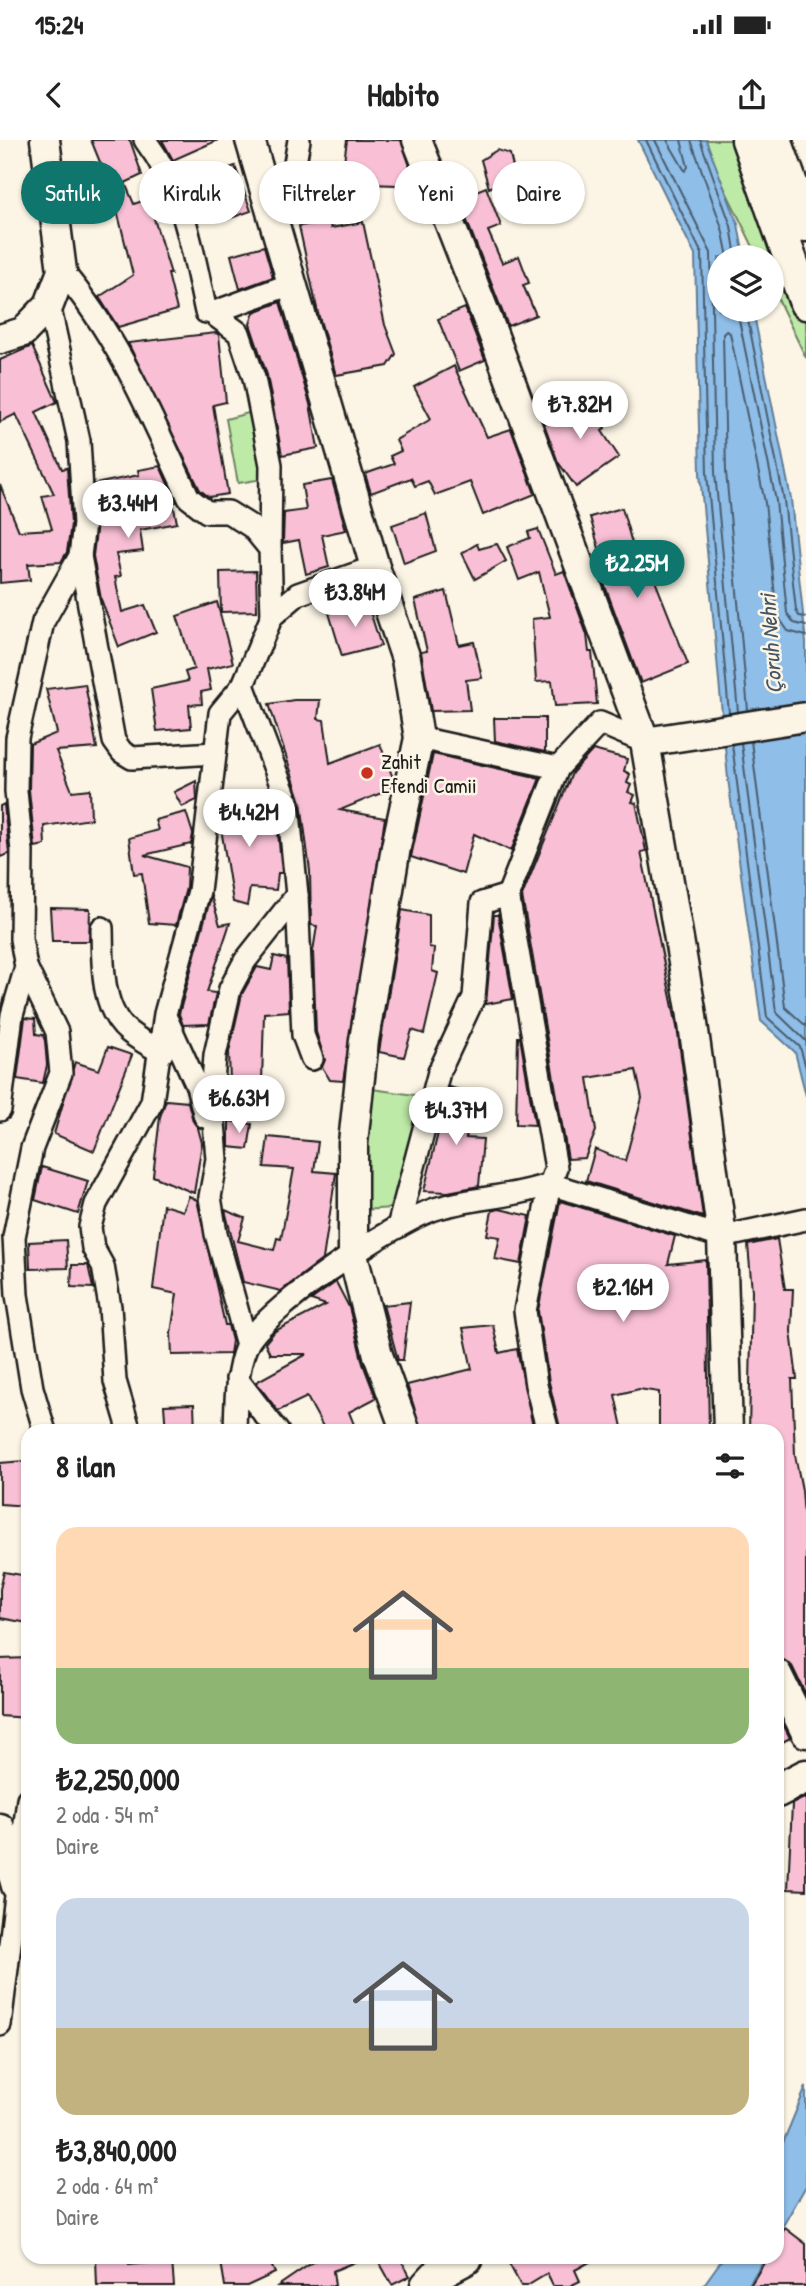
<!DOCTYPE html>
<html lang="tr">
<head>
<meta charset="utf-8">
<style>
	:root { --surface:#fff; --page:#f6f6f6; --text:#222; --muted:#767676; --accent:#0f766e }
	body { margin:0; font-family:"Patrick Hand",sans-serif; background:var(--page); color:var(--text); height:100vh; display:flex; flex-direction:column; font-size:26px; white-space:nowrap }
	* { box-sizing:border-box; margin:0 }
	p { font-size:23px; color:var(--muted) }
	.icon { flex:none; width:38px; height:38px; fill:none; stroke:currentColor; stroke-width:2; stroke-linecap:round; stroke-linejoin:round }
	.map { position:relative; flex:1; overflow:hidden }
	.drawer { position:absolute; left:21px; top:1284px; width:763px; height:840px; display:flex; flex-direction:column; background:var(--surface); border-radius:21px; box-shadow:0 2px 5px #0004 }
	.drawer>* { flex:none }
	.banner { position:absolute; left:21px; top:21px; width:765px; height:63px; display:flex; gap:14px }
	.controls { position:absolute; left:707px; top:105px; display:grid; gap:14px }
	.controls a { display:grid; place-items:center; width:77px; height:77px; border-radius:50%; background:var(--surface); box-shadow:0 2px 5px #0004; font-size:35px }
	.price { position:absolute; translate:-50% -60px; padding:0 16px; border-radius:24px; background:#fff; color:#222; font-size:23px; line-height:46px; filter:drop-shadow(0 2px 4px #0008) }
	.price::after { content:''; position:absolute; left:50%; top:42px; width:21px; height:16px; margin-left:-10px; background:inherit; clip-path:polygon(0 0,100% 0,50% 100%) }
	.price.on { background:var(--accent); color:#fff }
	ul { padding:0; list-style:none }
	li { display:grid; align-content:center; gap:14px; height:371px; padding:0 35px }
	li span { display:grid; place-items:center; height:217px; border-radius:21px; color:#555 }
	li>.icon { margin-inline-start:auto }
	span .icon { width:126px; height:126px; fill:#fffc; stroke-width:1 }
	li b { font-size:30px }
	h2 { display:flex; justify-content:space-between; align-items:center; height:84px; padding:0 35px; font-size:30px }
	.pill { padding:0 24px; border-radius:32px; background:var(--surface); box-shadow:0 2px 5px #0004; font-size:24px; line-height:63px }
	.pill.on { background:var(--accent); color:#fff }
	.status { display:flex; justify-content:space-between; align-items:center; height:49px; padding:0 35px; background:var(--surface); direction:ltr }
	.status svg { height:19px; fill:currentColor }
	header { display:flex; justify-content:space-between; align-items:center; height:91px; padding:0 35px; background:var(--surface); font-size:32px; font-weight:700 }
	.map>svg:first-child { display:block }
</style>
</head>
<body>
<div class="status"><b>15:24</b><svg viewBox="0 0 49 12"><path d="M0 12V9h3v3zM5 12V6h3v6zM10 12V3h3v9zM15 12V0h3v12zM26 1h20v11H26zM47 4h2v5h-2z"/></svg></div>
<header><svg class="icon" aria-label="back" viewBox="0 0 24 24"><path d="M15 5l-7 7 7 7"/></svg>Habito<svg class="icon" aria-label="share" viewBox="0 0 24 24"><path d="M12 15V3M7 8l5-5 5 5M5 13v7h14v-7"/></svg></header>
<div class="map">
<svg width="806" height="2146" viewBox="0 0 806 2146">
	<rect width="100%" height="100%" fill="#fcf5e5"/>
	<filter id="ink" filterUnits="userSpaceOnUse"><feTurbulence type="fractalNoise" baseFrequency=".0143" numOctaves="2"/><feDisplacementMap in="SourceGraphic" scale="14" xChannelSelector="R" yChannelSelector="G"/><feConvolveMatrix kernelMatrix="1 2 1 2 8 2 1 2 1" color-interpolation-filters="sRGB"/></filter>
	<g filter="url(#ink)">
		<g fill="#beeaa7" stroke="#6d8362" stroke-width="2">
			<polygon points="701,0 748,0 806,180 806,218 772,147 772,117 758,117"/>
			<polygon points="252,272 263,339 238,343 226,279"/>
			<polygon points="372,949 422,956 392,1068 362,1070"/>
		</g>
		<g fill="#8fbee9" stroke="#617d97" stroke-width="2">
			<polygon points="638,0 706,0 738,84 744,117 719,117 719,170 753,170 791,359 806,503 806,956 795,912 761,881 728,639 700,334 695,115"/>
			<polygon points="806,1947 806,2046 777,2096 777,2017"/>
			<polygon points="723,2118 765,2118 748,2146 703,2146"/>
		</g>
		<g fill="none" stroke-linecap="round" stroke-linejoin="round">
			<g stroke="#4a5d6e" stroke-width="2">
				<polyline points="646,0 702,114 707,333 729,573"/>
				<polyline points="655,0 711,113 715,333 738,572"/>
				<polyline points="667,0 685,31 688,27 681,0"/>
				<polyline points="691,0 722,88 728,117"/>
				<polyline points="700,0 731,86 736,117"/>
				<polyline points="737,170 776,361 787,473 794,483 806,486"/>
				<polyline points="746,170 784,360 796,470 799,476 806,477"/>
				<polyline points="748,570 726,332 723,194 726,191 730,193 765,363 777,475 788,491 806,496"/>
				<polyline points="751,601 785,867 806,886"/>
				<polyline points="741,603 776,872 806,901"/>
				<polyline points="732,604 767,877 800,907 806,928"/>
			</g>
		</g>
		<g fill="#f9c0d5" stroke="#1c1c1c" stroke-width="2">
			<polygon points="91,0 130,0 142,35 125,43 134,64 148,59 171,134 168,134 177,170 118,187 99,157 133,135 113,54"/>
			<polygon points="162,0 218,0 173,20"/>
			<polygon points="347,0 401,0 413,35 415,57 398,58 397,45 341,43"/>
			<polygon points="497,10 510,14 515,36 489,48 481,20"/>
			<polygon points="235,26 251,71 228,79 213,34"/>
			<polygon points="486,47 501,86 488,91 502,123 519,116 529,143 523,145 536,175 508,186 458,58"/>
			<polygon points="329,82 331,88 363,82 385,185 396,214 388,226 336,235 318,173 299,86"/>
			<polygon points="264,106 273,137 240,149 231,115"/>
			<polygon points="280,162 310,264 318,308 282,315 267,235 250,184 254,172"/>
			<polygon points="465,168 485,220 459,231 438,179"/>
			<polygon points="216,193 219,195 226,262 213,265 228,354 209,357 200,350 128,203"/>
			<polygon points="32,206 57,262 36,272 62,329 67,328 71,384 67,412 61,422 28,424 30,440 0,443 0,345 19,391 52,389 42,356 54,354 16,274 0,282 0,220"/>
			<polygon points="454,226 487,297 511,289 535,354 483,375 470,342 435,355 428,341 415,346 411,338 371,353 365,334 394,324 390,316 401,311 396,300 431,279 414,247"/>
			<polygon points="585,254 605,288 602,291 619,317 576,347 558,322 543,281"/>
			<polygon points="160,326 176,362 173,363 177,383 140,390 143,411 116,414 121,436 115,437 122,472 145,465 156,492 119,507 101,459 93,416 97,383 95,344 139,335 138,330"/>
			<polygon points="332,340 346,390 322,395 329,427 306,434 299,400 283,403 284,373 306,370 302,345"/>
			<polygon points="622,368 637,421 646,418 688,524 641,543 601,435 606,433 590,377"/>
			<polygon points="426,373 436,411 404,423 392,385"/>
			<polygon points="538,389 556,434 564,431 587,495 589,512 592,512 597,564 555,566 552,541 536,542 532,479 550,477 539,432 519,440 507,407 530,398 528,392"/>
			<polygon points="477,404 479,409 497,404 506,421 475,439 462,413"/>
			<polygon points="256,431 257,471 221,472 220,432"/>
			<polygon points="446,451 459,505 474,502 482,538 466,540 470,570 431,571 421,512 427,511 415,460"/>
			<polygon points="217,462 233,523 207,529 211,550 201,552 202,564 189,565 191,588 157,591 151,549 188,541 185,532 194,529 177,476"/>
			<polygon points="367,462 381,506 342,516 329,473"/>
			<polygon points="85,544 97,608 56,611 72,651 90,649 91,679 44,686 45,705 35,707 29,650 30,604 57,593 46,549"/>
			<polygon points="294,560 320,560 318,579 324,580 330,623 380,604 393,638 391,649 340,670 385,678 343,941 330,940 322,927 325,920 316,892 313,811 317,786 311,785 310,731 301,662 269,564"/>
			<polygon points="494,578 545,578 545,612 495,601"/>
			<polygon points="593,610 627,619 624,631 630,634 627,643 631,645 628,652 635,655 632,662 636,663 646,711 641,712 677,887 703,1077 586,1041 595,1009 625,1021 642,958 636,930 588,938 596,991 585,1018 568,1019 522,756 572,633"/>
			<polygon points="433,614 540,638 511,711 474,694 463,734 411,717"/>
			<polygon points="196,641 197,660 182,667 174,652"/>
			<polygon points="262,658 266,693 278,693 282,733 278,733 276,750 250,748 247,766 233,762 220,682 223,662"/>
			<polygon points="4,664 9,714 0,717 0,666"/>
			<polygon points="186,672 193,694 191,704 144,715 187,727 186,748 176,785 149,783 142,733 134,734 129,698 158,690 155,680"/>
			<polygon points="211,756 220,785 230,783 207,852 216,853 209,884 183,885 179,874"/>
			<polygon points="50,768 90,769 89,801 52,801"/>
			<polygon points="402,770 429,775 429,807 434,808 432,831 438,833 424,894 412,890 404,917 379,912"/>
			<polygon points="494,775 498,775 513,859 486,864"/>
			<polygon points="274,816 287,819 289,871 264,873 262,942 230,942 229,912 242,854 257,827 271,830"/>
			<polygon points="25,878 35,879 36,894 43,895 45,901 47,925 43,943 17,939"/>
			<polygon points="518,897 520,897 535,985 516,984"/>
			<polygon points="108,907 132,915 94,1011 54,994 75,922 99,930"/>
			<polygon points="449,947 478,955 466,998 483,999 479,1046 448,1052 424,1051"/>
			<polygon points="166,960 188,962 193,981 198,988 202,1003 194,1053 153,1036 160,977"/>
			<polygon points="229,981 252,984 248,1009 229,1007"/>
			<polygon points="268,997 318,1002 314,1031 336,1033 323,1119 281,1151 243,1142 225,1070 245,1078 238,1101 274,1110 277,1098 281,1099 294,1029 264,1027"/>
			<polygon points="42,1027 88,1041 78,1074 35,1060"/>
			<polygon points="189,1056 197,1060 225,1185 228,1185 232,1201 230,1214 172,1215 171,1193 177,1154 153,1149 163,1065 183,1071"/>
			<polygon points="560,1061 675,1096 668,1124 706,1120 709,1292 659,1292 659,1252 639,1249 615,1255 623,1292 561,1292 549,1242 538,1171"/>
			<polygon points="499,1069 530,1076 521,1124 495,1119 500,1097 487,1095 492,1071"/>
			<polygon points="777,1099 785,1149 793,1149 791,1191 797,1239 792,1239 795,1315 802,1350 806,1403 806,1555 792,1526 777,1518 777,1292 749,1292 752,1151 748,1105"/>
			<polygon points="66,1100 68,1128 30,1129 29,1102"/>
			<polygon points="72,1125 88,1125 93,1148 71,1147"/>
			<polygon points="336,1142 349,1167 363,1224 376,1258 349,1272 357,1292 326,1292 307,1257 278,1271 256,1242 307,1214 270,1214 265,1203 275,1191 326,1165 311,1160"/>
			<polygon points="410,1162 403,1220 398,1220 383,1165"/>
			<polygon points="493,1185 499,1213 517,1209 534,1292 488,1292 487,1287 464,1292 422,1292 407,1245 472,1229 463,1188"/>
			<polygon points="194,1264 195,1292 166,1292 164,1265"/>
			<polygon points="25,1321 28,1366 0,1364 0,1323"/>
			<polygon points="4,1432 28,1436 28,1483 0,1478 0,1449"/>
			<polygon points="28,1518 28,1578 0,1576 0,1519"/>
			<polygon points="777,1572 790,1598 777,1605"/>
			<polygon points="806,1657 806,1750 788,1749 792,1664"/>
			<polygon points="785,2088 806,2104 806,2146 750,2146 767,2118 777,2118 777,2101"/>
			<polygon points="96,2118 129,2118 129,2125 172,2121 174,2146 97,2146"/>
			<polygon points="240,2118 268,2118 275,2133 247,2146 225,2146 221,2122"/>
			<polygon points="319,2118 364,2118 333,2131 335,2146 278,2146"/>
			<polygon points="377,2118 400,2118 410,2136 392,2145"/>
			<polygon points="506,2118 597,2118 575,2130 580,2141 570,2146 553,2146 547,2134 527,2146 521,2146"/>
		</g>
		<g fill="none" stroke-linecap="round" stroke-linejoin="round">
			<g stroke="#1c1c1c" stroke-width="26">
				<g id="minor">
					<path d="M145,0C185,53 192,109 206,172L212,173L239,193L254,238L271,325L270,409"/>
					<polyline points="275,85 292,41 299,0"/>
					<path d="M62,131C119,197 152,279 189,358L207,372H228L252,387L270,409L272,476"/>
					<polyline points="212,173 291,144"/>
					<polyline points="80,416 114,601 122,612 132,618 215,613"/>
					<polyline points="243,545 288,663 297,755 303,895 312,919"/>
					<polyline points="419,598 558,628 600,583 645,602"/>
					<path d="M102,788C103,821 100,869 129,892C139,900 151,906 162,913"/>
					<polyline points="26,827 57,892 61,933 32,1008 14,1097 17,1155 32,1248 45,1292"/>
					<polyline points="167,880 197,946 205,977"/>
					<polyline points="0,970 12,875 26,827 21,799 22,711 16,651 17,598 43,482 80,416 84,384 79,301 49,165"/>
					<polyline points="398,1087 439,932 474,857 482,763 508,755"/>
					<polyline points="247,1205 216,1094 210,1057 217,1019 212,958 215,915 230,849 245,821 297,755"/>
					<polyline points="237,1239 278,1292"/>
					<polyline points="130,1292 115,1241 110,1167 103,1126 93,1108 90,1087 96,1064 152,962 165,874 199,751 220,573 243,545 272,476 298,454 375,427"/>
					<path d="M235,1292C236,1263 235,1234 246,1207C262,1170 395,1082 435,1069C472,1057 512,1058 550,1044L722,1097L806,1079"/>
					<polyline points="548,1292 536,1245 525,1171 550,1044 556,1028 508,755 558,628"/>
					<polyline points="0,1885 28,1659"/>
				</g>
			</g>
			<g stroke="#1c1c1c" stroke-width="33">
				<g id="tertiary">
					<polyline points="250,0 375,427 406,519 419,598 396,707 364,900 353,1003 353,1115 378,1215 406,1292"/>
					<polyline points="417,0 492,191 645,602 691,869 722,1097 728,1292"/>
					<polyline points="0,199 23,192 49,165 62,131 45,0"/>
					<polyline points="645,602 806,577"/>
					<polyline points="777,1534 806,1593"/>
					<polyline points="0,1688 16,1746 28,1760"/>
				</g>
			</g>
			<g stroke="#1c1c1c" stroke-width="37">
				<g id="secondary">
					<polyline points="748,0 806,163"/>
					<polyline points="775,0 806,85"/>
					<polyline points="777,1651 806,1636"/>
					<polyline points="427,2146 440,2132 466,2118"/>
				</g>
			</g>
			<use href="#minor" stroke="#fcf5e5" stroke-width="21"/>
			<use href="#tertiary" stroke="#fcf5e5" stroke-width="28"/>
			<use href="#secondary" stroke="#fcf5e5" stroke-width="32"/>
		</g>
	</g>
	<circle fill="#c8321e" stroke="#fcf5e5" stroke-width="2.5" cx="367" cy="633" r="7"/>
	<g text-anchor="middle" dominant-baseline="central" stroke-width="5" stroke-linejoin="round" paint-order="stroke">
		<g font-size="21" fill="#1c1c1c" stroke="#fcf5e5" text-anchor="start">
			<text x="381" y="621">Zahit<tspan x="381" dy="24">Efendi Camii</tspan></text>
		</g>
		<g font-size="23" font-style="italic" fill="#445564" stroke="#fcf5e5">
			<text transform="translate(770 504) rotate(-94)">Çoruh Nehri</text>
		</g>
	</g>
</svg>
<div class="controls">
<a><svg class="icon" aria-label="layers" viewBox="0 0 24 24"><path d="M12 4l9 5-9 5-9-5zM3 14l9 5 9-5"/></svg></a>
</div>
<b class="price" style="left:580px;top:301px">₺7.82M</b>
<b class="price" style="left:128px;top:400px">₺3.44M</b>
<b class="price on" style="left:637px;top:460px">₺2.25M</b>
<b class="price" style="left:355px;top:489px">₺3.84M</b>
<b class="price" style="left:249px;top:709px">₺4.42M</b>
<b class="price" style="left:239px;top:995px">₺6.63M</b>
<b class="price" style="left:456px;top:1007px">₺4.37M</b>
<b class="price" style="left:623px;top:1184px">₺2.16M</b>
<div class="banner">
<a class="pill on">Satılık</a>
<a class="pill">Kiralık</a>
<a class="pill">Filtreler</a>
<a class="pill">Yeni</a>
<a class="pill">Daire</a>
</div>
<section class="drawer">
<h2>8 ilan<svg class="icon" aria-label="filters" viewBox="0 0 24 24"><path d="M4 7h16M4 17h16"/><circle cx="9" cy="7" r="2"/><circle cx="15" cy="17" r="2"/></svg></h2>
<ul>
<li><span style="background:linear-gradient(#ffd9b3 65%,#8fb573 0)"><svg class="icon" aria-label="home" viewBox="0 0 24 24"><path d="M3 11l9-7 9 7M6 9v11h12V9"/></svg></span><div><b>₺2,250,000</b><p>2 oda · 54 m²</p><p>Daire</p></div></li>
<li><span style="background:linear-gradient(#c9d6e8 60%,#c2b280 0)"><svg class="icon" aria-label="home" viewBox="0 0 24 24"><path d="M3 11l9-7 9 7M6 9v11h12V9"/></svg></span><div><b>₺3,840,000</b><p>2 oda · 64 m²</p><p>Daire</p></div></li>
</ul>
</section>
</div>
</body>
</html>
